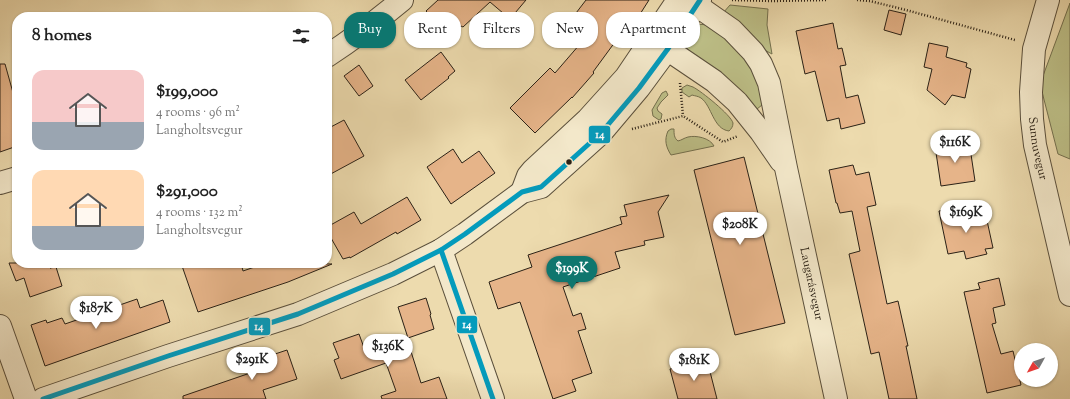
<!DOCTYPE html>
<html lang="en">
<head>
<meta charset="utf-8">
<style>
	:root { --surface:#fff; --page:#f6f6f6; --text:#222; --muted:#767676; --accent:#0f766e }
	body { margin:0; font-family:"Sorts Mill Goudy",serif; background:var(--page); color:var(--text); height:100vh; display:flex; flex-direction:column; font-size:15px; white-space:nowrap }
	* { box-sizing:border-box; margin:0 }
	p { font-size:13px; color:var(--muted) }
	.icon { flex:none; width:22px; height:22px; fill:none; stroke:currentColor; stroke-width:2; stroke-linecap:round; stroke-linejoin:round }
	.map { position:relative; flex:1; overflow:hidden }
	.details { position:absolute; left:12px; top:12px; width:320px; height:256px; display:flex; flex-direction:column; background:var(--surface); border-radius:16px; box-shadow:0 1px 3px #0004 }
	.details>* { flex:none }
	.hud { position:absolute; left:344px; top:12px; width:380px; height:36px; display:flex; gap:8px }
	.needle { width:26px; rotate:230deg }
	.controls { position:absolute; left:1014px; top:343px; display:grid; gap:8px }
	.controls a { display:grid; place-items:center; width:44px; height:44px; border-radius:50%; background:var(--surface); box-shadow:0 1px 3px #0004; font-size:20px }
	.price { position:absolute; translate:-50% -34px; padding:0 9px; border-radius:14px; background:#fff; color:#222; font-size:13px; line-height:26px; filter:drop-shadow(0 1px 2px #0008) }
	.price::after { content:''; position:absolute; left:50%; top:24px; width:12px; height:9px; margin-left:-6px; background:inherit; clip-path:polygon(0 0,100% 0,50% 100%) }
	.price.on { background:var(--accent); color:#fff }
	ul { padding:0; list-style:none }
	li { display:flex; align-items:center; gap:12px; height:100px; padding:0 20px }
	li span { display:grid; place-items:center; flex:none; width:112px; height:80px; border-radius:12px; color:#555 }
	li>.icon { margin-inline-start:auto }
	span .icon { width:48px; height:48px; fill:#fffc; stroke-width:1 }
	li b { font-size:17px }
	h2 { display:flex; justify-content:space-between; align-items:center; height:48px; padding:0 20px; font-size:17px }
	.pill { padding:0 14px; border-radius:16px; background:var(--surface); box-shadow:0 1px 3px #0004; font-size:14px; line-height:36px }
	.pill.on { background:var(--accent); color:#fff }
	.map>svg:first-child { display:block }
</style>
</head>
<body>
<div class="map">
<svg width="1070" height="399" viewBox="0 0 1070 399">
	<rect width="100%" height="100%" fill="#eddbae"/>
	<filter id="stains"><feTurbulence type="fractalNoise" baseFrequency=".005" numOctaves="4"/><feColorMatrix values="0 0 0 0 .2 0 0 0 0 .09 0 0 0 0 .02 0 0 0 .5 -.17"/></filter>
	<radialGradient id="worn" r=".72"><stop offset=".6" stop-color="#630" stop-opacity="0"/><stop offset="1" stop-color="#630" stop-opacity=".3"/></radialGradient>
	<g fill="#bdbf87" stroke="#74704e">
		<polygon points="1070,3 1070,159 1058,154 1040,84"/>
		<polygon points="730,5 768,9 767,25 772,54 755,45 723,13"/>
		<polygon points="697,24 707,25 723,35 744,55 759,77 764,94 762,105 757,109 693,55 686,47 685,38 691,29"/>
		<path d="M687,85C689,86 691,86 693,87C701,91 731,115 733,123C733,127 731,129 729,131C713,129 712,106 701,98C698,96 695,96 692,95L689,97L682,92V88Z"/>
		<polygon points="666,91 668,95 661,102 657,108 658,111 662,114 661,119 659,120 653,116 652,110 662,93"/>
		<path d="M671,129H674C674,134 674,138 678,141C682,140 684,138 688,137C696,135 710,138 714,146L671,155C666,147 664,140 668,131Z"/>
	</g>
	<g fill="#e6b489" stroke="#2a2116">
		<polygon points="438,0 526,0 510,19 490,2 463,27 461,26 441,44 420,20 428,13 426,11"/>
		<polygon points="586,0 649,0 635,22 618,44 615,42 593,72 594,73 572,98 572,97 535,133 510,108 550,68 555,73 580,44 563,30"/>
		<polygon points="889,10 906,14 901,35 884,30"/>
		<polygon points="833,23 838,49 842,48 846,65 840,66 846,98 858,95 865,123 841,129 839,118 827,121 815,71 805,74 796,31"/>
		<polygon points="929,43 948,47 946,57 967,63 966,67 971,69 965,98 952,95 945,105 927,90 932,69 924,67"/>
		<polygon points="441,52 455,71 448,77 449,78 421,100 405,80"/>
		<polygon points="0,64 5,64 17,107 17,146 0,152"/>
		<polygon points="359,65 373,86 359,96 344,76"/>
		<polygon points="344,120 364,156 327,176 327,129"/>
		<polygon points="969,141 975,181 941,186 935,146"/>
		<polygon points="453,149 462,163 479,151 495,173 451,204 427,167"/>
		<polygon points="744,157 785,323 735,335 694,170"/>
		<polygon points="853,165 856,175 869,172 876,205 867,207 887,304 898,301 908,346 906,346 917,399 889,399 879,352 871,354 849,254 860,251 852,211 840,213 837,203 836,203 829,170"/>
		<polygon points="669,195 658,212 664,237 644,241 645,245 615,252 620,268 563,287 573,316 581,313 586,329 578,331 592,373 572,380 576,391 553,399 520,302 498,309 489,282 532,267 528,255 622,224 620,217 627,216 624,205"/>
		<polygon points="407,197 421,220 397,234 396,232 350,258 350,257 343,259 327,231 327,227 354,212 361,224"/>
		<polygon points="957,208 960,221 986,216 993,248 985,249 987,254 966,259 964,251 948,254 939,211"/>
		<polygon points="9,263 59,263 59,265 50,268 56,267 62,286 30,297 24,278 16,281"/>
		<polygon points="181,263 241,263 243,271 266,263 332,264 288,282 198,312"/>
		<polygon points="999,278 1005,305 993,308 996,323 992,324 1001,354 1013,351 1021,385 987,393 964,292 980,289 978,283"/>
		<polygon points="426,298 431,314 430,315 434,329 408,338 398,307"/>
		<polygon points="137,299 140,308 163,300 170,322 45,366 31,325 46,320 47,323 62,318 65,324"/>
		<polygon points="359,334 366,353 407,339 421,383 439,377 447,399 382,399 381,396 396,391 386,363 341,379 334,360 339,358 333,343"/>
		<polygon points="287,350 297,379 263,390 266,399 183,399 183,396 259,370 259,368 262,367 260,359"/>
		<polygon points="707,360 717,399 678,399 670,369"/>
	</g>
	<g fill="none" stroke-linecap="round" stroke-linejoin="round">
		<g stroke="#5b503c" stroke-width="24">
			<g id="minor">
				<path id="s1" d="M687,0L696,5L732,30L753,52L761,64L769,83L786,168L836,399"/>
				<path id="s2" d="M1048,0L1034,49L1031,92L1032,119L1035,145L1070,295"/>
				<polyline points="655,41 714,81 737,102 761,132 781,161"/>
				<path d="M327,56C353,39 378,20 402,0"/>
				<polyline points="0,183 17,178"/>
				<polyline points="522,192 528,176 533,170 588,119 626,77 678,0"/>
				<polyline points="441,250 493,399"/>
				<polyline points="0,326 26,399"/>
				<polyline points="43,399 168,356 298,314 393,274 441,250 465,234 522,192 541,187 601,133 639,88 667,50 700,0"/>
			</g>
		</g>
		<g stroke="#2a2116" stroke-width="2.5" stroke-dasharray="1 2" stroke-linecap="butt">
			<polyline points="732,0 773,1 826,0"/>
			<polyline points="857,0 870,1 906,10 1015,40"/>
			<polyline points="680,83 683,116"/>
			<polyline points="632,129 683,116 723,142 738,136"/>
		</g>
		<use href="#minor" stroke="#f3e8ca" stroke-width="22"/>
		<g stroke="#f3e8ca" stroke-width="8">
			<g id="bus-1">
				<polyline points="441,250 493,399"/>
				<polyline points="43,399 168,356 298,314 393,274 441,250 465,234 522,192 541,187 601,133 639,88 667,50 700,0"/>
			</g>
		</g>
		<use href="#bus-1" stroke="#049bbc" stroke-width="5"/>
	</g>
	<circle fill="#2a2116" stroke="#f3e8ca" stroke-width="1.5" cx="569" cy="162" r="3.5"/>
	<g text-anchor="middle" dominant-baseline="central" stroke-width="3" stroke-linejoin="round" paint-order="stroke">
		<g font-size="12" fill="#2a2116" stroke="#f3e8ca">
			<text stroke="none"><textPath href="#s2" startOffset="151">Sunnuvegur</textPath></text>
			<text stroke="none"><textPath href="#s1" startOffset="325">Laugarásvegur</textPath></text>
		</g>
	</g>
	<g stroke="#f3e8ca" stroke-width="1.5">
		<rect x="588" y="125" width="23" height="19" rx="4" fill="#049bbc"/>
		<rect x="456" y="315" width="22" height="19" rx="4" fill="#049bbc"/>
		<rect x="248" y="317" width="23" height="19" rx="4" fill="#049bbc"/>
	</g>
	<g font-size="11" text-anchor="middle" font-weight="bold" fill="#fff">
		<text x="600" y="138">14</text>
		<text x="467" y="328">14</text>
		<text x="259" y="330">14</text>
	</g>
	<rect width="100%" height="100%" filter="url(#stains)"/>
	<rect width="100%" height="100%" fill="url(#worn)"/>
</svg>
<div class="controls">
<a><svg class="needle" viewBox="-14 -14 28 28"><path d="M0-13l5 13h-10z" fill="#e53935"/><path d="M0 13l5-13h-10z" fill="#767676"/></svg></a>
</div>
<b class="price" style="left:955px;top:164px">$116K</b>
<b class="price" style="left:966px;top:234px">$169K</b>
<b class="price" style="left:740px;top:246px">$208K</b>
<b class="price on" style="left:572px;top:290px">$199K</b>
<b class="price" style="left:96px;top:330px">$187K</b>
<b class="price" style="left:388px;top:368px">$136K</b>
<b class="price" style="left:252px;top:381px">$291K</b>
<b class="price" style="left:694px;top:382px">$181K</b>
<div class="hud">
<a class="pill on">Buy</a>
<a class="pill">Rent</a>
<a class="pill">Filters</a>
<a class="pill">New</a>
<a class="pill">Apartment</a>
</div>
<section class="details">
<h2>8 homes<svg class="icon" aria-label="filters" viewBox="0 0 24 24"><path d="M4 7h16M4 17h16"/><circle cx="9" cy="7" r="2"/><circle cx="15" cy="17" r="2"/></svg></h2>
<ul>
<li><span style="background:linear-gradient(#f6c9c9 65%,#9aa5b1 0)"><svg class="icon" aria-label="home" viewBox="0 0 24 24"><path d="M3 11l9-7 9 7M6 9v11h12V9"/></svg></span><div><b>$199,000</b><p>4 rooms · 96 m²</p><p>Langholtsvegur</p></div></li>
<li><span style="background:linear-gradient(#ffd9b3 70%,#9aa5b1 0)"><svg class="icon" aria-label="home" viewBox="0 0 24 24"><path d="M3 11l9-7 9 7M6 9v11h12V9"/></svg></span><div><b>$291,000</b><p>4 rooms · 132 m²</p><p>Langholtsvegur</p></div></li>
</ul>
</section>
</div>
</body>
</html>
